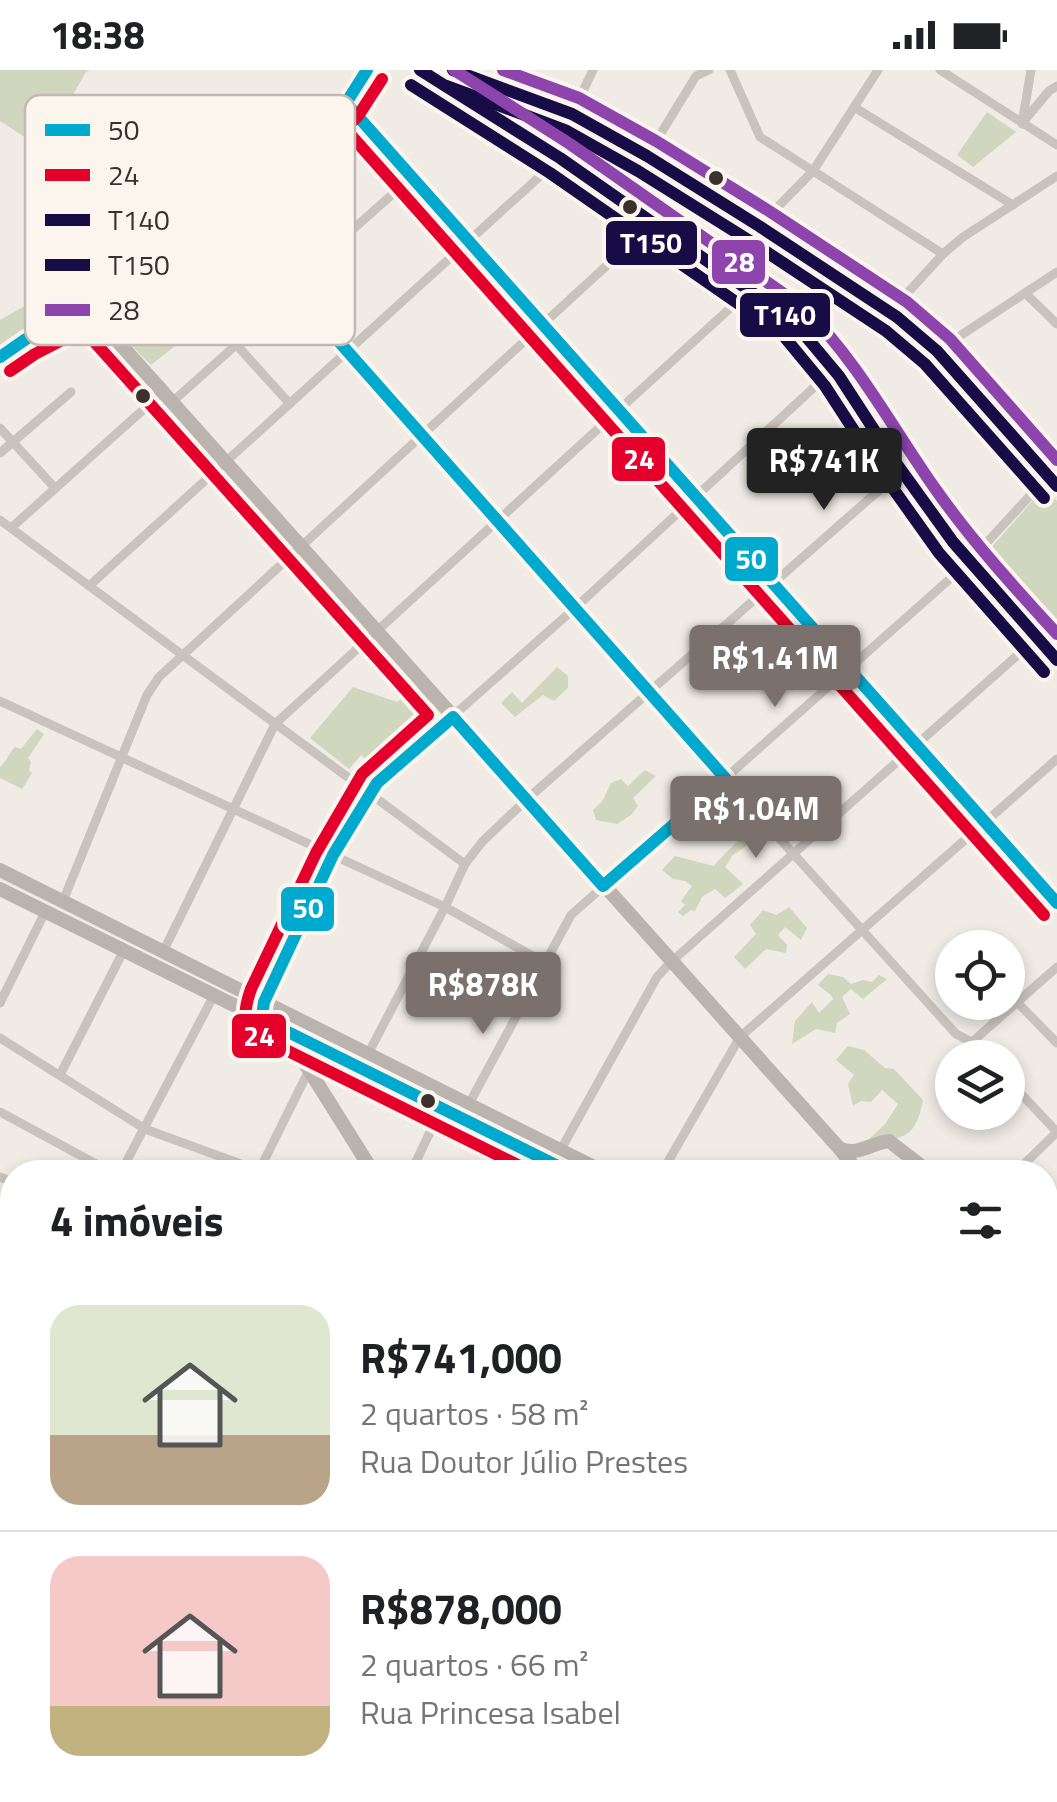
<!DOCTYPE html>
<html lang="pt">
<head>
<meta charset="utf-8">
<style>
	:root { --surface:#fff; --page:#f6f6f6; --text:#202124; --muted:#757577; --line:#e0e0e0; --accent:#7a716c }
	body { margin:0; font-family:"Titillium Web",sans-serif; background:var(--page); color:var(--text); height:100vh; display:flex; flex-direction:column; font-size:38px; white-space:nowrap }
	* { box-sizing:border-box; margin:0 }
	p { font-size:32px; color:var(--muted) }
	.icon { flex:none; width:55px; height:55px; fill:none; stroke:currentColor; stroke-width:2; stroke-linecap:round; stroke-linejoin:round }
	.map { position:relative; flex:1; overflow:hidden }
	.panel { position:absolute; left:0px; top:1090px; width:1058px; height:642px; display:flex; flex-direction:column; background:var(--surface); border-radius:40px 40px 0 0; box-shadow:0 5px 15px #0003 }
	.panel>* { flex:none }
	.fabs { position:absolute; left:935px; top:860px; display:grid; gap:20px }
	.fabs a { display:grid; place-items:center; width:90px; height:90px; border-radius:50%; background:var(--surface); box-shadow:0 5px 15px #0003; font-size:50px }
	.price { position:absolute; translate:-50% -85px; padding:0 22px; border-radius:10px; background:var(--accent); color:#fff; font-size:32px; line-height:65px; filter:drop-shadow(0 2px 5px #0008) }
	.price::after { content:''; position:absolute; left:50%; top:60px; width:30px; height:22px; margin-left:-15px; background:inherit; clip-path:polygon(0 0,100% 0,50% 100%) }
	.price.on { background:#222; color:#fff }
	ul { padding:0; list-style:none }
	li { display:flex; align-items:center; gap:30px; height:250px; padding:0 50px }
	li+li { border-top:2px solid var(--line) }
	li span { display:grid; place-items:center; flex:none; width:280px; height:200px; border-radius:30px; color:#555 }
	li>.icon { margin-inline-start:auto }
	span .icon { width:120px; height:120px; fill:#fffc; stroke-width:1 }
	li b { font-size:42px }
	h2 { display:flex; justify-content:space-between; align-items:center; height:120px; padding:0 50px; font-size:42px }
	.status { display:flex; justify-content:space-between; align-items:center; height:70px; padding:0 50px; background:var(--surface); direction:ltr }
	.status svg { height:28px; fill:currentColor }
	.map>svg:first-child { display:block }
</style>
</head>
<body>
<div class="status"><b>18:38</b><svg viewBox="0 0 49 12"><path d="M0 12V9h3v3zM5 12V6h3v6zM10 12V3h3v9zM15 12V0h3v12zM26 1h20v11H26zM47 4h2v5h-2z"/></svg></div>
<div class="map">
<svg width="1057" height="1732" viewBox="0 0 1057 1732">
	<rect width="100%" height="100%" fill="#f0ebe5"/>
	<g fill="#d1d6bf">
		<polygon points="0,0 90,0 86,2 46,71 35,74 0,51"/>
		<polygon points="987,42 1016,62 973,97 957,85"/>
		<polygon points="228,157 270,206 191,275 182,267 174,274 175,276 151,295 100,244 176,197"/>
		<polygon points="30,233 41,237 43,244 34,255 34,260 0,282 0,250"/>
		<polygon points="1043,419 1046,419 1057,431 1057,579 979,491"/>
		<polygon points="557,597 568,606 568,618 554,631 543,625 515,647 501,633 512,622 522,633"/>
		<polygon points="419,615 434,630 403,658 415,673 382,702 361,685 349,699 310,668 353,617 397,632"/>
		<path d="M37,659L44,664L28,688L31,692L29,700L32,703L22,719L0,708V697C7,691 9,683 15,677L21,679Z"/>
		<polygon points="645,700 656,706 633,728 638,736 631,745 617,754 596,750 593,740 603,730 611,713 621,709 628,716"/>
		<path d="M737,731L756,743L761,765L733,785L725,797L743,814L725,828L715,819L702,827L695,841L691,840L683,846L678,842L685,835L681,831L692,816L685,811L673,809L662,800L675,786L714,796C721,786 740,772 742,763L729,750L725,740Z"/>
		<polygon points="789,837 807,858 801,870 785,857 778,865 787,875 786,883 766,879 745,899 734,887 756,864 750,855 763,840 776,845"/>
		<polygon points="828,904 843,907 851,914 863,910 872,912 879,905 887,909 863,929 851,919 842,927 850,944 837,953 835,963 816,959 792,974 795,951 812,932 819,943 833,929 831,925 818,915"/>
		<path d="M848,976L864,980L885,998L894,999L923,1030C916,1068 903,1070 867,1071L885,1054L898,1034L882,1020L871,1032L861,1031L853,1036L848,1014L854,1005L836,990Z"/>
	</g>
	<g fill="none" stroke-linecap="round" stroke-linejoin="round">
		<g stroke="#c9c3be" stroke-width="9">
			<polyline points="730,0 760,67 943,184"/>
			<polyline points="940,0 1057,75"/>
			<polyline points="346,33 1057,833"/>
			<polyline points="854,37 1013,135"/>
			<polyline points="572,44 593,0"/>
			<polyline points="1023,52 1049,21 1057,16"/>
			<polyline points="1022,54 1031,0"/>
			<polyline points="647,86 696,6 709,0"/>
			<polyline points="629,136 676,104"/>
			<polyline points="226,144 726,709 956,964 972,972 986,988"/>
			<polyline points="759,156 813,101 878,0"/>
			<polyline points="290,215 412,107"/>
			<polyline points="1025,223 1057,254"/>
			<polyline points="890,242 943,184 963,167 1057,106"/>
			<polyline points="765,246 822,311"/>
			<polyline points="793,251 829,203"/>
			<polyline points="223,260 290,334"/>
			<polyline points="937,281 1057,202"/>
			<polyline points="172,332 236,275"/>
			<polyline points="0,358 55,418"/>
			<polyline points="0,383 71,322"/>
			<polyline points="0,450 465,794"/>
			<polyline points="11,458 163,322"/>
			<polyline points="89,516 560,88"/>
			<polyline points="0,631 445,837 545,893"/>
			<polyline points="63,831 147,625 159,607 653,153"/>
			<polyline points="163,882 275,654 750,220"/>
			<polyline points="1008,923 1057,973"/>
			<polyline points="0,933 45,842"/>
			<polyline points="263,934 333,785 377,713 575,538 835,298"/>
			<polyline points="0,968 145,1059 263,1102"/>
			<polyline points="972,972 1057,897"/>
			<polyline points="368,984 445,837 465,794 482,772 526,730 901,401"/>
			<polyline points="60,1005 124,880"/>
			<polyline points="1008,1010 1057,1062"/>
			<polyline points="0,1042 111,1102"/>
			<polyline points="469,1052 469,1034 571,845 969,492 1048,406"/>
			<polyline points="560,1081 657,907 671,892 1037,568"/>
			<polyline points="259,1101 320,978"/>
			<polyline points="121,1102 214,925"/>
			<polyline points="411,1102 441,1039"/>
			<polyline points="662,1102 740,967 1057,689"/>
			<polyline points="1016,1102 1057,1062"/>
			<polyline points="0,1107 12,1112"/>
			<polyline points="0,1145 12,1124"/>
			<polyline points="0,1201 12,1177"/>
			<polyline points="0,1205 12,1210"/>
			<polyline points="0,1291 12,1297"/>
			<polyline points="0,1380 12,1381"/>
			<polyline points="1045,1408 1057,1403"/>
			<polyline points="1045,1424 1057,1440"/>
			<polyline points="0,1456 12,1456"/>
			<polyline points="1045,1533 1057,1525"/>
			<polyline points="0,1541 6,1601 5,1609 0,1612"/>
			<polyline points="1045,1638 1057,1630"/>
			<polyline points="517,1720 524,1732"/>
			<polyline points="650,1720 658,1732"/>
			<polyline points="761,1720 768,1732"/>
			<polyline points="696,1727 708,1720"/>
			<polyline points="422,1732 442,1720"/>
			<polyline points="905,1732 923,1720"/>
		</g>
		<g stroke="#bab3ae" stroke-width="14">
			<polyline points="87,237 839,1078 855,1098"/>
			<polyline points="0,287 26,269 132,214 174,188 226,144 346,33 367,0"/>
			<polyline points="0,800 604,1102"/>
			<polyline points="0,819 570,1102"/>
			<polyline points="281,962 294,976 373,1102"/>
			<path d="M839,1078C857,1087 871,1073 889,1071L929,1102"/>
			<polyline points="1045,1210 1057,1224"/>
			<polyline points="1045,1275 1057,1274"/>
			<polyline points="1045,1288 1057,1292"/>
			<polyline points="1045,1716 1055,1732"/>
			<polyline points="54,1732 79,1720"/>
			<polyline points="89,1732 115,1720"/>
		</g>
		<g stroke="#b8b1ad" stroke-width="15">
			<path d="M420,0L486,40L560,88L793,251C840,296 868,354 905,406C926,436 946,466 970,493C998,526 1028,558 1057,590"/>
			<polyline points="453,0 572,44 647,86 759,156 897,247 937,281 1057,416"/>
			<polyline points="1045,1337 1057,1336"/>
			<polyline points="1045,1350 1057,1349"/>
			<polyline points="259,1720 261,1732"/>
			<polyline points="276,1720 277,1732"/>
		</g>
		<g stroke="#fbf5ee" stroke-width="20">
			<g id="bus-1">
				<polyline points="346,33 1057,833"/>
				<polyline points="226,144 726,709 603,816 453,647 377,713 333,785 264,932 262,946 274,955 570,1102"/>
				<polyline points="0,287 26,269 132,214 174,188 226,144 346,33 367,0"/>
			</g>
		</g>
		<g stroke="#fbf5ee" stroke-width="20">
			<g id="bus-2">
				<polyline points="333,45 1044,845"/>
				<path d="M74,249L428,645L362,704L316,783L251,919C245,936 241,952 256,965L532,1102"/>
				<polyline points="10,301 35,284 140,230 185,201 238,157 358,46 382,9"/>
			</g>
		</g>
		<g stroke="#fbf5ee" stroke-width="20">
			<g id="bus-3">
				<polyline points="420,0 560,88 793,251 839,306 891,386 953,472 1057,590"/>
				<polyline points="453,0 572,44 647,86 759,156 897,247 937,281 1057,416"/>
			</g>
		</g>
		<g stroke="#fbf5ee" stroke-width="20">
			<g id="bus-4">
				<polyline points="411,15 550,103 782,264 825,316 877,396 939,483 1044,602"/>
				<polyline points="447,16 565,60 638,101 750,171 886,261 925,294 1044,428"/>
			</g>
		</g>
		<g stroke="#fbf5ee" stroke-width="20">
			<g id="bus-5">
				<path d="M454,0L570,74L804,238C857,291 892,357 934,417C971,470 1014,517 1057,564"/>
				<polyline points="503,0 579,28 656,71 769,141 907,232 950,269 1057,390"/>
			</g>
		</g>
		<use href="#bus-1" stroke="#00a9ce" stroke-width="12"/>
		<use href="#bus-2" stroke="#e4002b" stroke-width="12"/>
		<use href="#bus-3" stroke="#170c46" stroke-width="12"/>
		<use href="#bus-4" stroke="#170c46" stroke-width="12"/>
		<use href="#bus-5" stroke="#8e44ad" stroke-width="12"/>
	</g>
	<g fill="#3b302b" stroke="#fbf5ee" stroke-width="4">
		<circle cx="716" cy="108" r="9"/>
		<circle cx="630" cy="137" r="9"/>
		<circle cx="143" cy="326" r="9"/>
		<circle cx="428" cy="1031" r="9"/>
	</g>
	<rect x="25" y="25" width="330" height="250" rx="15" fill="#fbf5ee" stroke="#c1bab4" stroke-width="2.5"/>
	<rect x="45" y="54" width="45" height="12" fill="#00a9ce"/>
	<rect x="45" y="99" width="45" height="12" fill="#e4002b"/>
	<rect x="45" y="144" width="45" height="12" fill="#170c46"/>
	<rect x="45" y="189" width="45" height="12" fill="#170c46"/>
	<rect x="45" y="234" width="45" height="12" fill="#8e44ad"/>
	<g font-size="28" fill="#3b302b">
		<text x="108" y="70">50</text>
		<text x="108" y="115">24</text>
		<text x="108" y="160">T140</text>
		<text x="108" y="205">T150</text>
		<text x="108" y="250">28</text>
	</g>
	<g stroke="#fbf5ee" stroke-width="4">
		<rect x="604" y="149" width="95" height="48" rx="10" fill="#170c46"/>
		<rect x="710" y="168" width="57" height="48" rx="10" fill="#8e44ad"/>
		<rect x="738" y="221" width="94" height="48" rx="10" fill="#170c46"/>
		<rect x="610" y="365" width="57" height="48" rx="10" fill="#e4002b"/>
		<rect x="723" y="465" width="57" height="48" rx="10" fill="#00a9ce"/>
		<rect x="279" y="815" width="57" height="48" rx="10" fill="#00a9ce"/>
		<rect x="230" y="942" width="58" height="48" rx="10" fill="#e4002b"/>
	</g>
	<g font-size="28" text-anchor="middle" font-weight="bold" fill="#fff">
		<text x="651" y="183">T150</text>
		<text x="739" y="202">28</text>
		<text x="785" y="255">T140</text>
		<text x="639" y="399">24</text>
		<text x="751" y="499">50</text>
		<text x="308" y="848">50</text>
		<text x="259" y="976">24</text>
	</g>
</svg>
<div class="fabs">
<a><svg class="icon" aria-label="locate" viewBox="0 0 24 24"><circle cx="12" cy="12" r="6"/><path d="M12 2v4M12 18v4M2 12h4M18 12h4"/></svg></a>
<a><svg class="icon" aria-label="layers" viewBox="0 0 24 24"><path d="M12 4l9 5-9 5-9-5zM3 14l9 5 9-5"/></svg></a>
</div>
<b class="price on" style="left:824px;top:443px">R$741K</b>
<b class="price" style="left:775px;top:640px">R$1.41M</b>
<b class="price" style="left:756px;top:791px">R$1.04M</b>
<b class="price" style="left:483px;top:967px">R$878K</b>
<section class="panel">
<h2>4 imóveis<svg class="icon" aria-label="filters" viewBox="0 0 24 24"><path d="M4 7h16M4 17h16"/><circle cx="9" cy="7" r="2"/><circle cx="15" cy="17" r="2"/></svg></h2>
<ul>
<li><span style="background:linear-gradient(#dfe7d0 65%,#b9a48a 0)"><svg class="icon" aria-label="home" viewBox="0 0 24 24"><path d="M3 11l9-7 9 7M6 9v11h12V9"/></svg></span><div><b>R$741,000</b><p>2 quartos · 58 m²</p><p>Rua Doutor Júlio Prestes</p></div></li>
<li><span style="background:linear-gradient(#f6c9c9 75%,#c2b280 0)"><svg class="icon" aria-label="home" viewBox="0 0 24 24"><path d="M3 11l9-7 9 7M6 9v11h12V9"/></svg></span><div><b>R$878,000</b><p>2 quartos · 66 m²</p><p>Rua Princesa Isabel</p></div></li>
</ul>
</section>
</div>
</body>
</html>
